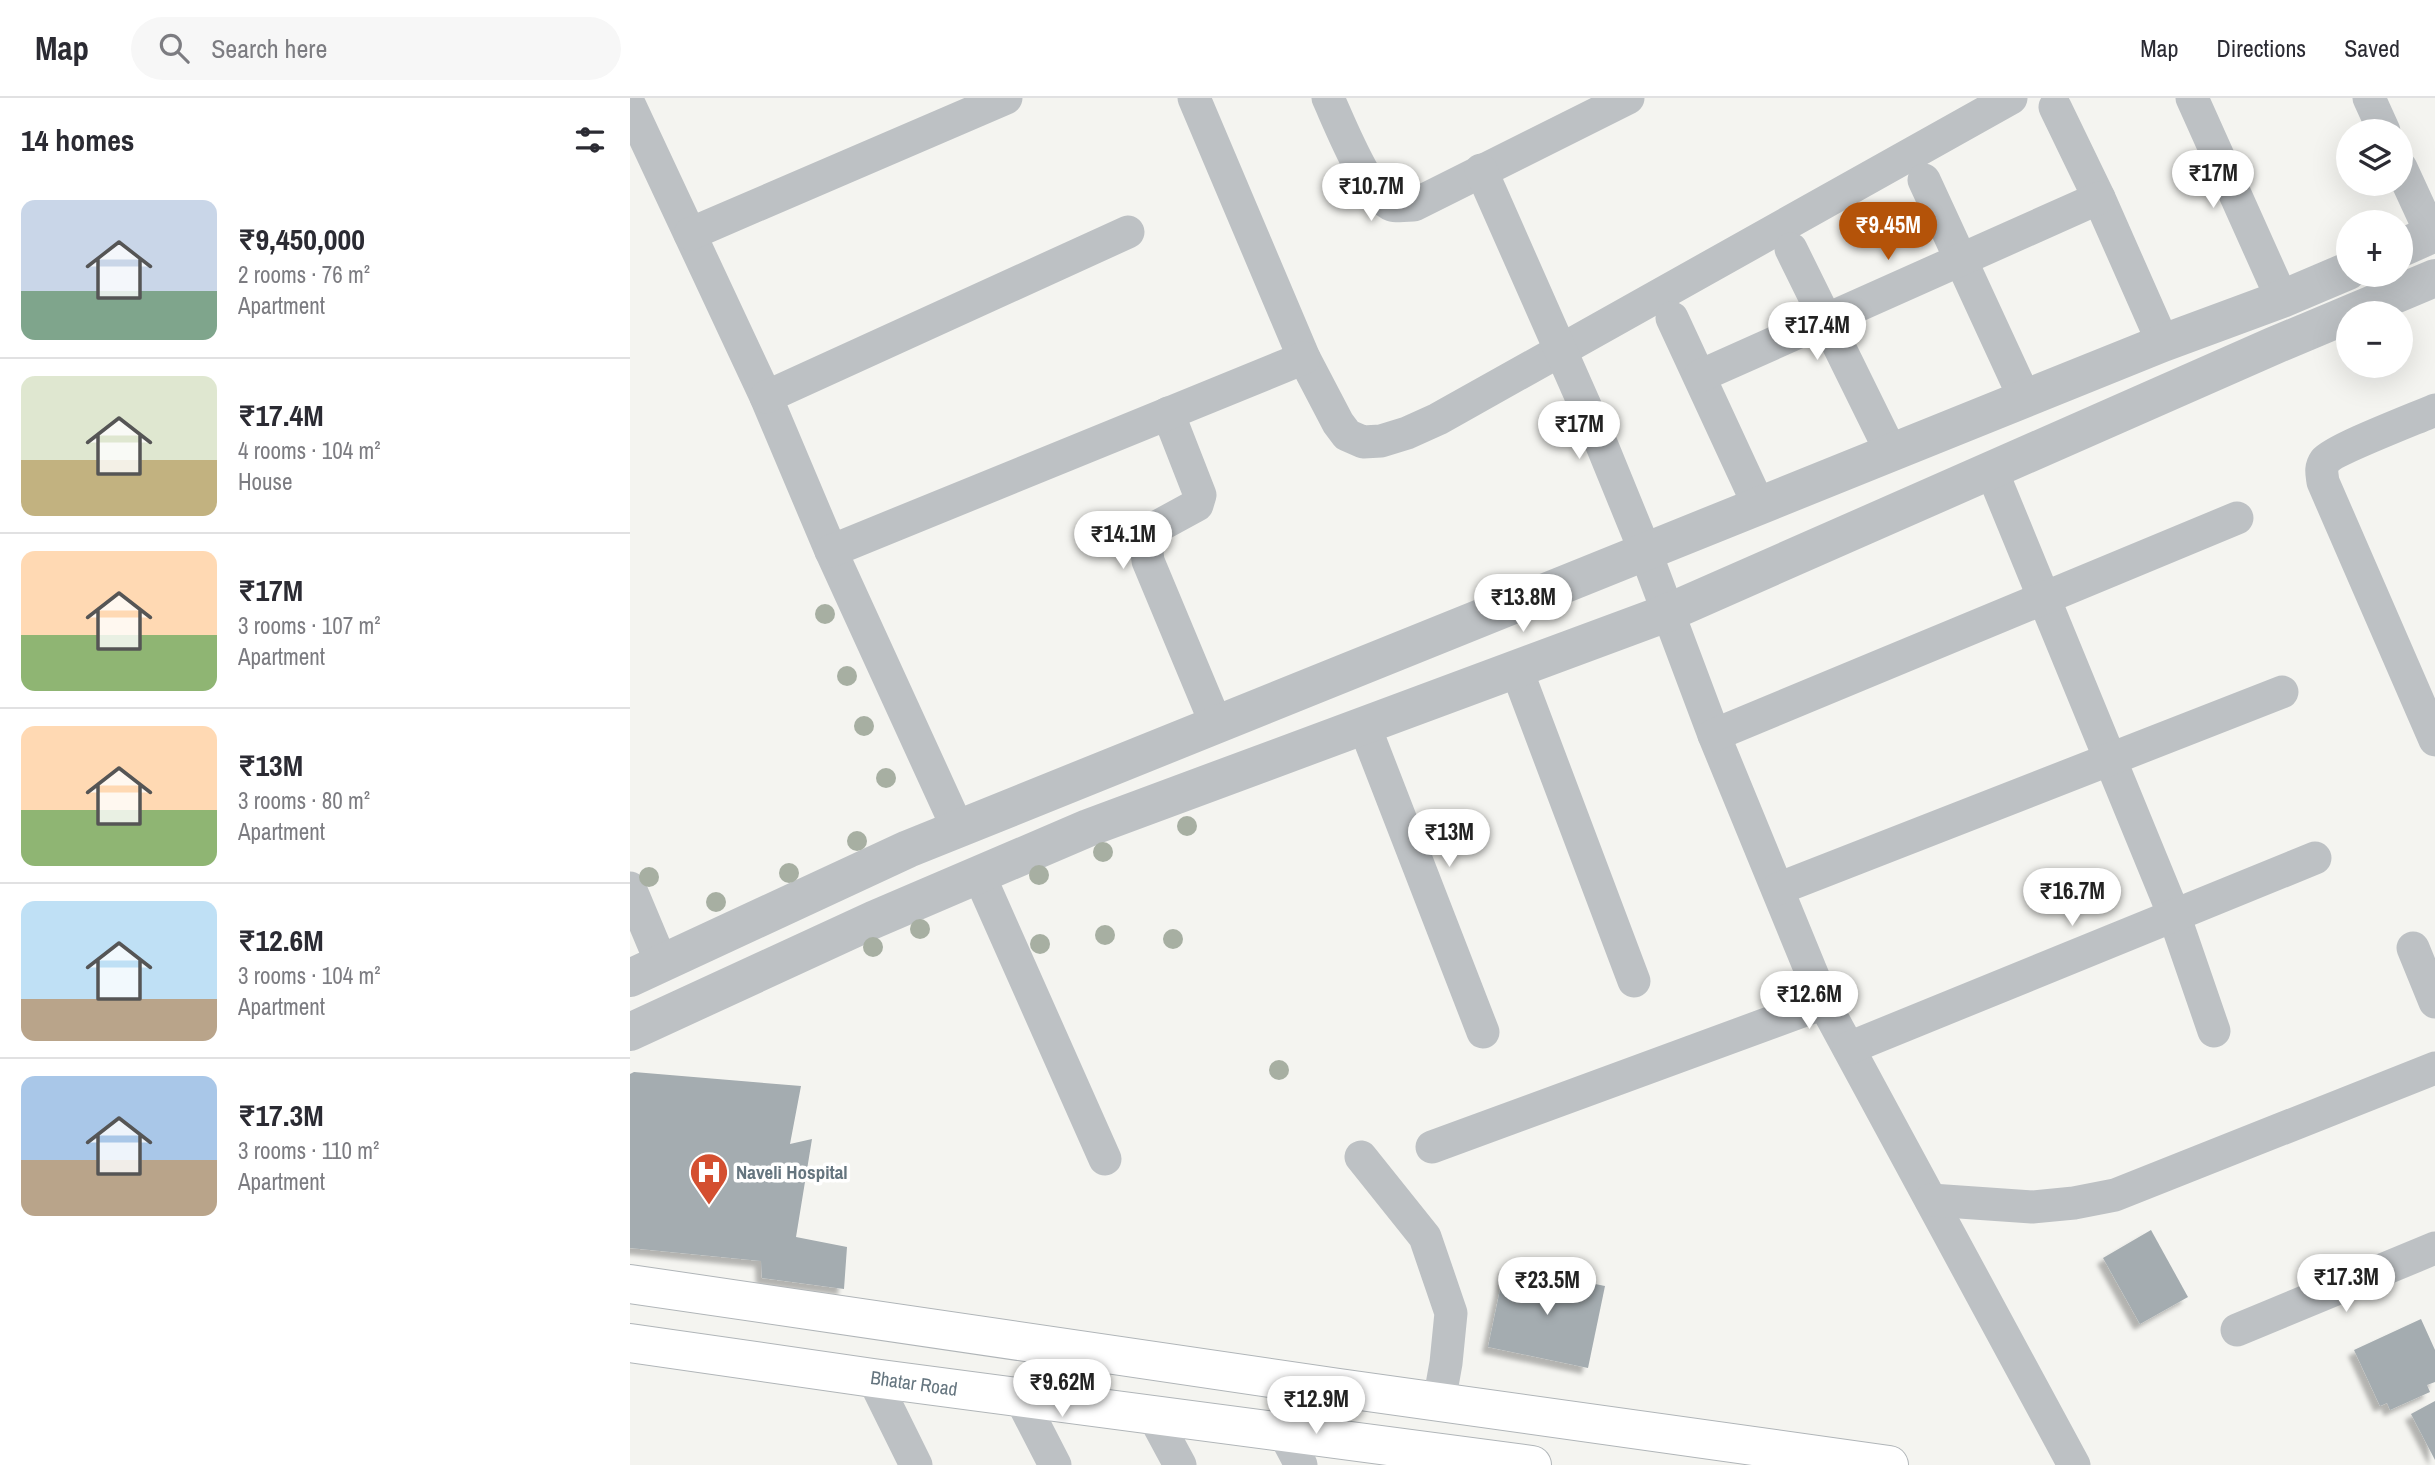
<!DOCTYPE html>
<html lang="en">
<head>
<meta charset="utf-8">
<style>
	:root { --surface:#fff; --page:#f7f7f7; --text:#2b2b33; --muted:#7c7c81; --line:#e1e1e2; --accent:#b45309 }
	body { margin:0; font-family:"Archivo Narrow",sans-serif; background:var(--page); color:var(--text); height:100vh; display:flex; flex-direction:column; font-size:26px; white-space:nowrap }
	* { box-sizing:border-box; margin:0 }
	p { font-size:23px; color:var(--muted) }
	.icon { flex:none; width:38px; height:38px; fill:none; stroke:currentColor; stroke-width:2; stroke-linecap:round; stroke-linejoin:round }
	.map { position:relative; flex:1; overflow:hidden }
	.drawer { display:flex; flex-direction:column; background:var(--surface); width:630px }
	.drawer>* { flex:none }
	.tools { position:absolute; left:1706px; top:21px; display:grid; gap:14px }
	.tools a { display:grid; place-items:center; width:77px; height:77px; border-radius:50%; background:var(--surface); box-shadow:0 7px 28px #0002; font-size:35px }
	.price { position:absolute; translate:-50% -60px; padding:0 16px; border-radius:24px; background:#fff; color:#222; font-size:23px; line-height:46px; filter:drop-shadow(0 2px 4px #0008) }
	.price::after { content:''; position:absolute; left:50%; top:42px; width:21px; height:16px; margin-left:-10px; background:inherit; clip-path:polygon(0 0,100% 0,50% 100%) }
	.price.selected { background:var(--accent); color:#fff }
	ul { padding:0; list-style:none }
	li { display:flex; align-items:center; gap:21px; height:175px; padding:0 21px }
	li+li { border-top:2px solid var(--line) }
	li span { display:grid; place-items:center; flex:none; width:196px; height:140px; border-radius:14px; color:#555 }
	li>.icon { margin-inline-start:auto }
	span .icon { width:84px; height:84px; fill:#fffc; stroke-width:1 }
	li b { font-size:30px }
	h2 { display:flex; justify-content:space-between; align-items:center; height:84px; padding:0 21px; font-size:30px }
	header { display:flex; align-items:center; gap:42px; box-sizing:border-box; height:98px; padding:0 35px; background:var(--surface); border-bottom:2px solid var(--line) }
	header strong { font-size:33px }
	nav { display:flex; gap:38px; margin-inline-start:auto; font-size:24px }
	.search { width:490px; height:63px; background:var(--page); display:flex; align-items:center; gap:18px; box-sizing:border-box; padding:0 24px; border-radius:38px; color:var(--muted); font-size:26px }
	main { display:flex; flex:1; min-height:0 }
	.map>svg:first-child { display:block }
</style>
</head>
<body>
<header>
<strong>Map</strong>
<div class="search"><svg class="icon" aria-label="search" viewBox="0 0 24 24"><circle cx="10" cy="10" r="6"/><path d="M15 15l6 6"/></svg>Search here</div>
<nav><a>Map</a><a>Directions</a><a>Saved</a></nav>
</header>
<main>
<section class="drawer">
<h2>14 homes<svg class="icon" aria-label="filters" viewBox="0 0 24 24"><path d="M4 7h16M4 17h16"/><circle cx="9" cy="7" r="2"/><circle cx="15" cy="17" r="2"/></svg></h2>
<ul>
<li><span style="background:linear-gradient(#c9d6e8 65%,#7fa58c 0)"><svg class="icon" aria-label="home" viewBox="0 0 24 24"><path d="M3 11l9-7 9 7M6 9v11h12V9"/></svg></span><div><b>₹9,450,000</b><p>2 rooms · 76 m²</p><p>Apartment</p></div></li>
<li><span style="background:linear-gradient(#dfe7d0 60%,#c2b280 0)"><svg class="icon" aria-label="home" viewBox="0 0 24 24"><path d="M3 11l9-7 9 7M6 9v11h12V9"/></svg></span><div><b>₹17.4M</b><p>4 rooms · 104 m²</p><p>House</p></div></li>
<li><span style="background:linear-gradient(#ffd9b3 60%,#8fb573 0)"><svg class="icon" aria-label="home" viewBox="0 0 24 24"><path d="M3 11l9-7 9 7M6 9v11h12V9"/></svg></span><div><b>₹17M</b><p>3 rooms · 107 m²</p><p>Apartment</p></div></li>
<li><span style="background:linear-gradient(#ffd9b3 60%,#8fb573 0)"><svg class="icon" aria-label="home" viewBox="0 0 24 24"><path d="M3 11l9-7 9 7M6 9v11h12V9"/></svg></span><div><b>₹13M</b><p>3 rooms · 80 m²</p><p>Apartment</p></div></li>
<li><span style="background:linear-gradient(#bfe0f5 70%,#b9a48a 0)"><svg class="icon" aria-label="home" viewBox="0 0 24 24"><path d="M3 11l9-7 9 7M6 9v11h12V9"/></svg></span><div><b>₹12.6M</b><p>3 rooms · 104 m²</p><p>Apartment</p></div></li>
<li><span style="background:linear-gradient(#a9c7e8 60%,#b9a48a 0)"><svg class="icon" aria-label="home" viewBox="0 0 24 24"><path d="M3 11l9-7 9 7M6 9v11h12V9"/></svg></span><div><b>₹17.3M</b><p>3 rooms · 110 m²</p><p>Apartment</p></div></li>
</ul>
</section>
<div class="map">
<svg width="1805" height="1367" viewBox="0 0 1805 1367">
	<defs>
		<filter id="shadow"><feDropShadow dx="-6" dy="6" stdDeviation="2" flood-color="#0004"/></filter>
	</defs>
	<rect width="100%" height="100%" fill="#f4f4f0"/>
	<g fill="#a4acb0" filter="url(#shadow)">
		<polygon points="4,974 171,988 160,1046 182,1041 166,1139 217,1149 214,1191 132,1180 131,1163 0,1150 0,976"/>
		<polygon points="1521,1132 1558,1199 1510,1226 1473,1160"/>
		<polygon points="875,1168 975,1188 958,1270 858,1249"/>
		<polygon points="1791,1221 1805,1252 1805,1284 1797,1287 1800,1294 1760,1312 1757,1305 1750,1308 1724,1252"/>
		<polygon points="1805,1303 1805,1362 1781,1316"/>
	</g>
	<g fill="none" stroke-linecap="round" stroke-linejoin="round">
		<g stroke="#b0b5b8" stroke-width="40">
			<g id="secondary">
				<polyline points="0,1186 709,1290 1259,1367"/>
				<polyline points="0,1245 243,1280 902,1367"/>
			</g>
		</g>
		<g stroke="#bdc1c4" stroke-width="33">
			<polyline points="564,0 674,260 708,325 717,337 733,344 751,343 777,335 808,321 1381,0"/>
			<path d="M698,0C709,24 738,99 762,107C768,109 778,107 784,107L998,0"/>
			<polyline points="1562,0 1652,201"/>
			<polyline points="1739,0 1754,33"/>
			<polyline points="0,8 136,299 201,453 328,731"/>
			<polyline points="1425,9 1469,100 1533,245"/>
			<polyline points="1771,70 1802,137"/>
			<polyline points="851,72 964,328 1015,453 1084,637 1194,905 1444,1367"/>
			<polyline points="1294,82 1395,301"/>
			<polyline points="60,136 376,0"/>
			<polyline points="1161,151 1261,354"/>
			<polyline points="1042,220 1129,408"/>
			<polyline points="1070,278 1469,100"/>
			<polyline points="136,299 498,134"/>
			<path d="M1805,312C1787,320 1703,352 1695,363C1690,370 1692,376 1693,384L1805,642"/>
			<polyline points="538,315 570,397 567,407 523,431 516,445 518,463 586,626"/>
			<polyline points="1361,371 1544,817 1584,933"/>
			<polyline points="201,453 674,260"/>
			<polyline points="886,570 1004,883"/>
			<polyline points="734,627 853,934"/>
			<polyline points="1084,637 1607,420"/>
			<polyline points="349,777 475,1061"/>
			<polyline points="0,790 31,864"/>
			<polyline points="1148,791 1652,594"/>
			<polyline points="1783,850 1805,904"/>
			<polyline points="1219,950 1685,760"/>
			<polyline points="802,1049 1194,905"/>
			<polyline points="731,1059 795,1139 821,1215 816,1265 809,1304"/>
			<polyline points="1301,1102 1402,1109 1444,1105 1485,1097 1805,970"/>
			<polyline points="1607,1232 1805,1150"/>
			<polyline points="243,1280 286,1367"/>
			<polyline points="390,1299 425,1367"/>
			<polyline points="523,1317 550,1367"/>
			<polyline points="654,1335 671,1367"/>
		</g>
		<g stroke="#bdc1c4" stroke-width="38">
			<polyline points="1771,150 1805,135"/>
			<polyline points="0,880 278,751 1533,245 1652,201 1718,173"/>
			<polyline points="0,934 243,822 458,730 1037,515 1643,248 1805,180"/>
		</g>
		<use href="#secondary" stroke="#fff" stroke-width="38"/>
	</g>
	<g fill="#a7afa2">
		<circle cx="195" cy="516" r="10"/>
		<circle cx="217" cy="578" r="10"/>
		<circle cx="234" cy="628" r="10"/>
		<circle cx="256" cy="680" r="10"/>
		<circle cx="557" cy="728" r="10"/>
		<circle cx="227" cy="743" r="10"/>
		<circle cx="473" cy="754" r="10"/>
		<circle cx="159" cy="775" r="10"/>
		<circle cx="409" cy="777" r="10"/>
		<circle cx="19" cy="779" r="10"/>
		<circle cx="86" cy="804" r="10"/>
		<circle cx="290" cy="831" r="10"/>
		<circle cx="475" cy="837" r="10"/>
		<circle cx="543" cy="841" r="10"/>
		<circle cx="410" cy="846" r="10"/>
		<circle cx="243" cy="849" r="10"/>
		<circle cx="649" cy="972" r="10"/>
	</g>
	<defs>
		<g id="hospital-pin" transform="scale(2.0125)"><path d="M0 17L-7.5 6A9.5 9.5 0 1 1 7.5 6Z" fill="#d44f30" stroke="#fff"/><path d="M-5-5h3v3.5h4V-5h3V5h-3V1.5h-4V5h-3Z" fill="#fff"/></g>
	</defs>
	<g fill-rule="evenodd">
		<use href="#hospital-pin" x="79" y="1074"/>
	</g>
	<g text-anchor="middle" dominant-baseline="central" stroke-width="7" stroke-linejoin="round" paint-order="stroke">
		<g font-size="19" font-weight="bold" fill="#65757f" stroke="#fff" text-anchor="start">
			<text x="106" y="1074">Naveli Hospital</text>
		</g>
		<g font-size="19" fill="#65757f" stroke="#fff">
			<text transform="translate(284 1285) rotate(8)">Bhatar Road</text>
		</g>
	</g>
</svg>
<div class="tools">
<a><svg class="icon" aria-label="layers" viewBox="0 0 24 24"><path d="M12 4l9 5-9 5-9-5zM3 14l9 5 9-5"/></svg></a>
<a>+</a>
<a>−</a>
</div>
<b class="price" style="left:1583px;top:112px">₹17M</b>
<b class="price" style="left:741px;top:125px">₹10.7M</b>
<b class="price selected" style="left:1258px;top:164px">₹9.45M</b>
<b class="price" style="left:1187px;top:264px">₹17.4M</b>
<b class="price" style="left:949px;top:363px">₹17M</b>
<b class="price" style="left:493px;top:473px">₹14.1M</b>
<b class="price" style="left:893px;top:536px">₹13.8M</b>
<b class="price" style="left:819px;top:771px">₹13M</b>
<b class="price" style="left:1442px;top:830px">₹16.7M</b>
<b class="price" style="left:1179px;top:933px">₹12.6M</b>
<b class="price" style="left:1716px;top:1216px">₹17.3M</b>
<b class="price" style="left:917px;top:1219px">₹23.5M</b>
<b class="price" style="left:432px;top:1321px">₹9.62M</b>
<b class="price" style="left:686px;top:1338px">₹12.9M</b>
</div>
</main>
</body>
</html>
